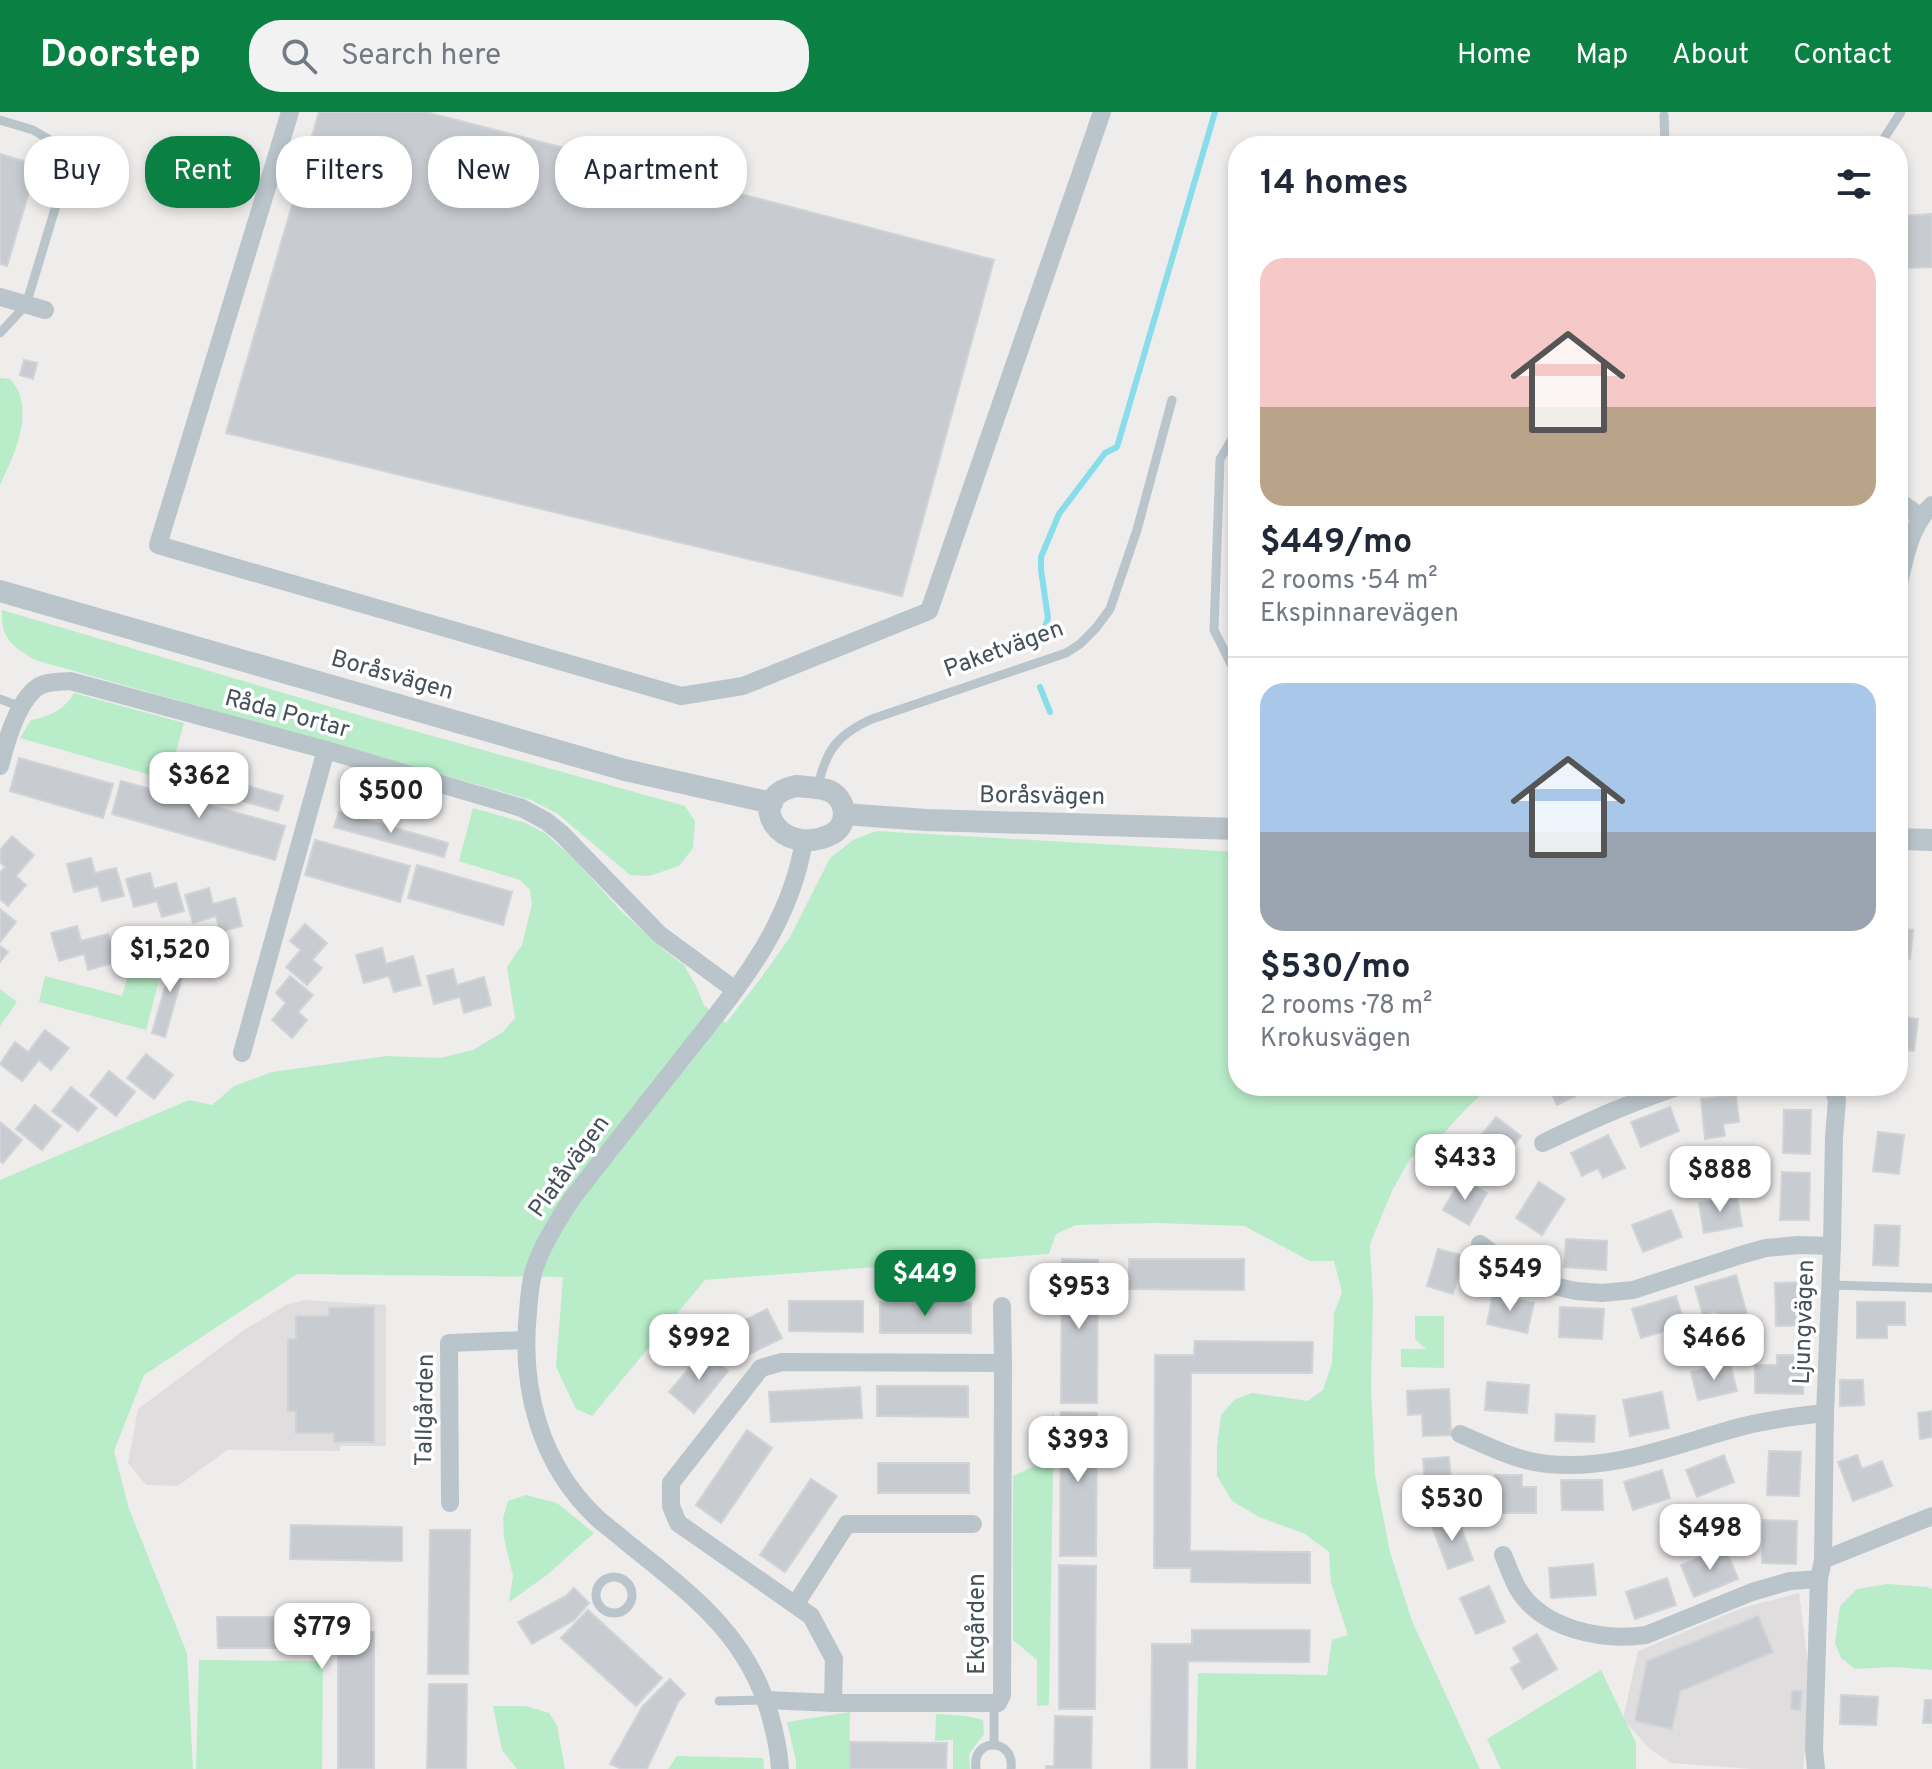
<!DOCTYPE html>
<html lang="en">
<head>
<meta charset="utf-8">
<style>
	:root { --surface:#fff; --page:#f2f2f3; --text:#1f2937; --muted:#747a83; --line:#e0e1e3; --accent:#0b8043 }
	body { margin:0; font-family:Overpass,sans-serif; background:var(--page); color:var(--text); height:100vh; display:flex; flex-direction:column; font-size:30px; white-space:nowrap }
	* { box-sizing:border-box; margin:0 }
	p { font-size:26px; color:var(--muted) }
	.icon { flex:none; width:44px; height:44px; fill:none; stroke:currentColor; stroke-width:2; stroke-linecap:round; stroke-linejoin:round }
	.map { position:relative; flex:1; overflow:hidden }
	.sheet { position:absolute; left:1228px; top:24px; width:680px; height:960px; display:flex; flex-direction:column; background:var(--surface); border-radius:32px; box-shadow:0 4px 12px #0003 }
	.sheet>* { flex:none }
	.guide { position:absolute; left:24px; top:24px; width:760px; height:72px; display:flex; gap:16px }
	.price { position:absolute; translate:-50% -68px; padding:0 18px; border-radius:16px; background:#fff; color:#222; font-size:26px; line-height:52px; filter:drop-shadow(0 2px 4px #0008) }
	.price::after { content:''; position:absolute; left:50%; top:48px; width:24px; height:18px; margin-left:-12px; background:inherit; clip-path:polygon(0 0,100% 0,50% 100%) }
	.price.active { background:var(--accent); color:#fff }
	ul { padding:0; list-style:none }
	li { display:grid; align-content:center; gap:16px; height:424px; padding:0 32px }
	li+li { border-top:2px solid var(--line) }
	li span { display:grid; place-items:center; height:248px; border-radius:24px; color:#555 }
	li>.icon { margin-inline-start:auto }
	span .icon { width:144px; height:144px; fill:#fffc; stroke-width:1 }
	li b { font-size:34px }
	h2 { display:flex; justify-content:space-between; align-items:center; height:96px; padding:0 32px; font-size:34px }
	.chip { padding:0 28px; border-radius:32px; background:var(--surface); box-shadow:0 4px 12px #0003; font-size:28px; line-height:72px }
	.chip.active { background:var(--accent); color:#fff }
	header { display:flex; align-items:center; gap:48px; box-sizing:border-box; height:112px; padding:0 40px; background:var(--accent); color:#fff }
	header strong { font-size:38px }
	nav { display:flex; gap:44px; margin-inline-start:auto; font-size:28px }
	.search { width:560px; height:72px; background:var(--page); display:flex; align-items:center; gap:20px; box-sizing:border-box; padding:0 28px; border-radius:32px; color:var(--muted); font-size:30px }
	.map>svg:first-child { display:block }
</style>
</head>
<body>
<header>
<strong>Doorstep</strong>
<div class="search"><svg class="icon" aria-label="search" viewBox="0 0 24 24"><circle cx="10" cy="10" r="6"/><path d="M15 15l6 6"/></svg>Search here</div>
<nav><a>Home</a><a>Map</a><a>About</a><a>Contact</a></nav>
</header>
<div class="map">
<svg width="1932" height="1657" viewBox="0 0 1932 1657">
	<rect width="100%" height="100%" fill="#efecec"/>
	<g fill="#e0ddde">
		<polygon points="304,1188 386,1193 386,1334 340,1334 340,1339 227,1338 178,1374 146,1373 128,1351 138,1297 244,1218 286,1193"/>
		<polygon points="1799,1481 1811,1575 1803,1657 1752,1657 1671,1651 1650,1637 1623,1607 1638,1539 1742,1496"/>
	</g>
	<g fill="#b9edc9">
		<path d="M0,266L10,267C14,272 19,278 20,284C29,314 12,347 0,373Z"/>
		<path d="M2,498L379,609L685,694L695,709L693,736L679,754L649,764L630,763L558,702L531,688L35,548C14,535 0,528 2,498Z"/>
		<path d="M74,581L184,611L168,668L20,626L31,608C50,604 63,599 74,581Z"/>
		<polygon points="473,696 526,711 546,722 575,748 621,799 664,838 684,853 696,874 704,893 726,911 761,866 790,825 830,746 853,728 876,719 1238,740 1238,974 1490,974 1465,998 1433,1033 1411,1045 1392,1079 1370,1132 1373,1189 1371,1273 1375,1363 1390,1440 1412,1509 1480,1657 1196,1657 1198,1561 1327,1563 1332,1528 1348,1523 1331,1471 1329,1440 1305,1422 1259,1405 1232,1389 1217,1364 1217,1335 1221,1303 1234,1288 1252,1281 1308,1289 1323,1278 1332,1251 1334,1202 1342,1180 1334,1149 1310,1149 1244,1114 1156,1111 1076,1113 1056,1122 1049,1142 705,1168 592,1304 576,1297 556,1255 563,1165 297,1162 144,1263 114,1339 129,1397 187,1541 193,1657 0,1657 0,1068 189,988 212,993 234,974 272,960 387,944 440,946 473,938 503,920 515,906 507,855 522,833 532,792 530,778 520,768 459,749"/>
		<polygon points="129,860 159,868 146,918 39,890 45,864 122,884"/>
		<polygon points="0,877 17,890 0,914"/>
		<polygon points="1415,1204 1444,1204 1444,1256 1401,1255 1401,1237 1426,1237 1415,1227"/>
		<polygon points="1054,1302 1049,1593 1037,1594 1037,1548 1013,1528 1013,1364 1041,1351 1042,1311"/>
		<polygon points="526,1383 557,1391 594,1421 547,1463 509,1490 513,1464 504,1426 503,1406 508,1389"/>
		<polygon points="1888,1472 1927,1475 1932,1477 1932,1558 1894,1555 1855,1557 1841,1546 1835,1531 1840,1494 1857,1477"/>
		<polygon points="199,1548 323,1549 322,1657 196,1657"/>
		<polygon points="1601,1558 1636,1631 1636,1657 1501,1657 1487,1627"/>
		<polygon points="493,1594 526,1594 549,1601 557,1613 565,1657 517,1657 502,1638"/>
		<polygon points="850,1600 849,1657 796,1657 796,1649 787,1610"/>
		<polygon points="936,1602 966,1604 983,1608 984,1622 969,1642 970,1657 953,1657 953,1628 935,1629"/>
		<polygon points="677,1644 763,1646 764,1657 668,1657"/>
	</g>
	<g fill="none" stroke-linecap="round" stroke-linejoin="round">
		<g stroke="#87dde9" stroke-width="6">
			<polyline points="1020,536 1021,529 1045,515 1048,506 1041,458 1041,445 1059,402 1105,341 1117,335 1215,0"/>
			<polyline points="1040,575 1050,600"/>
		</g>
	</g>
	<g fill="#c8ccd1" stroke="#d0d3d7" stroke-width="2">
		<polygon points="319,0 426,0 994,148 902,484 226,321"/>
		<polygon points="0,42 37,53 7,154 0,152"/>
		<polygon points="1932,102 1932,155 1905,156 1902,104"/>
		<polygon points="24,248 37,251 33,267 20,263"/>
		<polygon points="19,646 113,672 103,706 10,679"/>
		<polygon points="180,655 283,684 278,699 175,670"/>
		<polygon points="121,669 285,714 275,748 112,702"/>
		<polygon points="339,700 448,731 444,745 334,715"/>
		<polygon points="12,724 34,743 16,764 26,773 8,794 0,787 0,761 5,755 0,750 0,738"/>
		<polygon points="315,728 410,754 400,790 305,763"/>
		<polygon points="91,746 95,761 116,756 124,784 102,789 98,774 74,780 67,752"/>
		<polygon points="417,753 512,780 503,813 408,786"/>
		<polygon points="150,761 154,777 176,771 184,799 162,805 157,789 134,795 126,767"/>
		<polygon points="209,776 213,792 235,786 242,814 220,820 216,804 193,811 185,783"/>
		<polygon points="0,797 16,810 0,830"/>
		<polygon points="305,812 327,831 312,848 322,856 307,873 286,855 301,838 290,829"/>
		<polygon points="77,814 81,829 108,822 116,850 88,858 84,842 59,849 51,821"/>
		<polygon points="1898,817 1913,818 1910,847 1898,845"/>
		<polygon points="0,834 8,840 0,850"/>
		<polygon points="382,836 386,852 413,844 421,873 394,880 389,864 364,871 356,843"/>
		<polygon points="175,840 188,844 165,925 152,921"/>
		<polygon points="453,857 457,873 484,865 491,893 464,901 460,885 434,892 427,864"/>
		<polygon points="290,864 313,883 298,900 307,908 292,926 272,908 286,891 276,881"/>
		<polygon points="1898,904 1918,907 1914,939 1898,937"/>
		<polygon points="45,918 69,936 51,958 39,948 22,969 0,952 15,930 28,940"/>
		<polygon points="146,942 173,963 154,987 127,966"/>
		<polygon points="109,959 135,980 116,1004 90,983"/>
		<polygon points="1548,974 1596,974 1557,993"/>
		<polygon points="71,975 97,996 78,1019 52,999"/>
		<polygon points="1736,983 1739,1010 1723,1012 1725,1024 1705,1027 1701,987"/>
		<polygon points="35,993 61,1014 42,1038 16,1017"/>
		<polygon points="1670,995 1679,1019 1641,1035 1631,1010"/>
		<polygon points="1784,998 1811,998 1810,1042 1783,1041"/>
		<polygon points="1496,1005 1521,1024 1496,1057 1470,1038"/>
		<polygon points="0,1010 22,1028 3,1051 0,1049"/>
		<polygon points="1878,1020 1904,1023 1899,1062 1873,1059"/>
		<polygon points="1608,1023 1625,1056 1603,1066 1598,1056 1582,1064 1571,1041"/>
		<polygon points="1782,1060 1810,1061 1809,1108 1780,1108"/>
		<polygon points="1461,1067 1487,1081 1469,1113 1443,1098"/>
		<polygon points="1539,1070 1565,1087 1542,1123 1516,1106"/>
		<polygon points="1737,1084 1742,1114 1704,1121 1699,1091"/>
		<polygon points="1671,1098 1682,1125 1643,1140 1632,1113"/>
		<polygon points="1875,1113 1900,1114 1898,1154 1873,1153"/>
		<polygon points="1566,1127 1607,1129 1606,1158 1564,1155"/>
		<polygon points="1438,1137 1464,1144 1453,1182 1427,1174"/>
		<polygon points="1062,1147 1098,1148 1097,1291 1061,1291"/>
		<polygon points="1129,1147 1244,1147 1244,1178 1129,1177"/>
		<polygon points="1736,1163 1747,1202 1719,1210 1716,1199 1703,1203 1695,1175"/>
		<polygon points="1806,1170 1807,1213 1776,1214 1775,1171"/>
		<polygon points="1493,1182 1534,1191 1527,1221 1487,1212"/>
		<polygon points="1676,1184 1685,1213 1641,1226 1632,1197"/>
		<polygon points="789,1189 863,1189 863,1220 789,1219"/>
		<polygon points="880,1190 971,1191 971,1221 880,1221"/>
		<polygon points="1857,1190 1905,1190 1905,1213 1887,1213 1887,1226 1857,1226"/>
		<polygon points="374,1195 374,1330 334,1330 334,1321 296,1321 296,1299 288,1299 288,1227 296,1227 296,1204 329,1204 329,1196"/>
		<polygon points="1560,1195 1604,1197 1602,1227 1559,1225"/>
		<polygon points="767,1197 782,1226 734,1250 719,1221"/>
		<polygon points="1195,1229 1313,1230 1312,1261 1191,1261 1190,1439 1310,1440 1310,1471 1191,1470 1191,1456 1154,1456 1155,1243 1194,1243"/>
		<polygon points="704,1239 728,1259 694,1301 669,1280"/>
		<polygon points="1777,1243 1803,1243 1803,1282 1755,1281 1755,1253 1777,1253"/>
		<polygon points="1730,1251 1737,1279 1698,1288 1691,1260"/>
		<polygon points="1840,1268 1863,1268 1864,1293 1840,1294"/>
		<polygon points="1487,1270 1529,1273 1527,1301 1485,1298"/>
		<polygon points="877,1274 968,1274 968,1305 877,1304"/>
		<polygon points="860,1275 862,1306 771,1310 769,1280"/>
		<polygon points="1449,1277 1451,1323 1423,1324 1422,1302 1408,1303 1407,1279"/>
		<polygon points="1662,1280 1669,1316 1630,1324 1623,1288"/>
		<polygon points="1932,1299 1932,1325 1920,1327 1918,1301"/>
		<polygon points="1061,1300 1097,1301 1096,1444 1060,1444"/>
		<polygon points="1556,1302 1595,1304 1594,1330 1555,1329"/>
		<polygon points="747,1318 772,1336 721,1411 696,1393"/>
		<polygon points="1769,1339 1801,1340 1799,1384 1767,1383"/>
		<polygon points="1724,1343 1734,1370 1697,1385 1686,1358"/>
		<polygon points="1857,1343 1862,1357 1882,1349 1892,1374 1853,1389 1838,1350"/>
		<polygon points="1449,1345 1452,1381 1426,1384 1423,1347"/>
		<rect x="878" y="1351" width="91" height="30"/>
		<polygon points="1662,1358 1670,1386 1633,1398 1624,1370"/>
		<polygon points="1495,1363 1522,1363 1522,1375 1536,1375 1536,1401 1495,1401"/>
		<polygon points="811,1367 837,1384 785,1460 760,1443"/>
		<polygon points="1561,1368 1602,1368 1603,1398 1562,1398"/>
		<polygon points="1457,1405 1473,1448 1448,1457 1432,1414"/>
		<polygon points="1763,1408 1797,1409 1796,1452 1762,1451"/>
		<polygon points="291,1413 402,1415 402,1449 290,1447"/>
		<polygon points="430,1418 470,1418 468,1562 428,1562"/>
		<polygon points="1725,1435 1738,1467 1694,1485 1681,1453"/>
		<polygon points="1593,1452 1596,1483 1551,1486 1549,1456"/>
		<polygon points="1059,1453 1096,1454 1095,1597 1059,1597"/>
		<polygon points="1667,1466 1676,1493 1635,1507 1626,1480"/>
		<polygon points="1489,1474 1505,1510 1476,1522 1460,1486"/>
		<polygon points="574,1476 589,1491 574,1508 532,1532 518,1510 566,1484"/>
		<polygon points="588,1498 662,1566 636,1594 561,1526"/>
		<polygon points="1758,1504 1773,1540 1680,1579 1672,1617 1635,1609 1647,1549"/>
		<polygon points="217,1505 337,1505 337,1520 374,1520 374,1657 338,1657 338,1536 218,1536"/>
		<polygon points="1192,1518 1310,1518 1309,1550 1188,1549 1187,1657 1151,1657 1152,1532 1192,1532"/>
		<polygon points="1537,1522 1557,1557 1523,1577 1511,1556 1521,1550 1513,1536"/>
		<polygon points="670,1567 685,1582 678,1590 647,1657 622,1657 610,1652 642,1595"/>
		<polygon points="429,1572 467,1572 466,1657 427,1657"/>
		<polygon points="1792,1579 1802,1579 1800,1598 1791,1597"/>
		<polygon points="1841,1583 1878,1585 1876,1613 1840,1612"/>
		<polygon points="1925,1588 1932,1588 1932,1611 1923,1611"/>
		<polygon points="1055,1604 1092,1605 1091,1657 1046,1657 1046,1654 1054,1654"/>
		<polygon points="850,1630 947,1631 946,1657 850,1657"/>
	</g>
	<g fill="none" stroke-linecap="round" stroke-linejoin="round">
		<g stroke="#bac5cb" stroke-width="9">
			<polyline points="1664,3 1665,34"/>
			<polyline points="0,8 33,18 55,31 67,57 26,193 0,221"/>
			<polyline points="1448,34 1612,29 1612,34"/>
			<polyline points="1879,34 1901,0"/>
			<polyline points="1238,317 1220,347 1214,518 1238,566"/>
			<polyline points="0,587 21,595"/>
			<path d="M818,674C826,638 838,622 872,607L1066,541L1080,532L1096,516L1110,497L1137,418L1172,288"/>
			<polyline points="1831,1173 1932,1176"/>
			<circle cx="614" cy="1483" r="18"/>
			<polyline points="719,1589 766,1588"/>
			<polyline points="994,1592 994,1633"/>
			<path d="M976,1657C971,1625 1015,1625 1011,1657"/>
		</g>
		<g stroke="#bac5cb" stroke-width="18">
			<polyline points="290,0 158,433 681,584 743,574 929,499 1102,0"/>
			<polyline points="0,185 45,198"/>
			<polyline points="1898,389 1921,405"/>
			<path d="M1898,475C1905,446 1910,414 1932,393"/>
			<path d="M0,654C6,631 16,594 34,578C43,569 58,570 70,569L326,638L522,696L546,709L562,722L659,822L735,878"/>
			<polyline points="242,941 326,638"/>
			<path d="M1543,1031C1589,1009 1633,989 1681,974"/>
			<polyline points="1480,1132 1520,1162 1540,1171 1576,1179 1602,1181 1633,1178 1744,1142 1766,1136 1798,1133 1832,1134"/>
			<path d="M1460,1322C1488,1334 1516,1349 1547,1352C1615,1359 1676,1332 1740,1315C1768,1308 1796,1304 1825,1301"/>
			<polyline points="450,1391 449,1231 525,1228"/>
			<path d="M1503,1443C1508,1454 1512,1467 1518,1477C1543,1518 1603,1529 1646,1523L1752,1480L1790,1469L1819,1467"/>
			<polyline points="1823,1448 1932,1404"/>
			<polyline points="795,1493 847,1412 973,1412"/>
			<polyline points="766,1588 833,1591 998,1591 1002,1583 1003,1251"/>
			<polyline points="833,1591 834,1547 811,1504 678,1411 671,1394 671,1371 761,1256 782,1250 1003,1251 1002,1194"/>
			<path d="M780,1657C779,1638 775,1621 770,1603C747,1521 688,1480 625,1429C616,1421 606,1414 597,1406C540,1352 520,1276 528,1200C529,1186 530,1171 534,1158C542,1133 557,1110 571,1088C607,1041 644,995 680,949C734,880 790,818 804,728"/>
			<polyline points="1816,1657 1814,1637 1819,1467 1823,1448 1825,1301 1832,1134 1834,1025 1837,988 1832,974"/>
		</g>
		<g stroke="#bac5cb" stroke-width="22">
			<polyline points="0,479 625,658 772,691"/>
			<path d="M796,674C806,675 818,675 827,678C847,685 850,712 832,722C781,748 741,686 796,674Z"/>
			<polyline points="844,702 926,708 1238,717"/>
			<polyline points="1898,727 1932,728"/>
		</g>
	</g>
	<g text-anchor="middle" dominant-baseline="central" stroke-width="7" stroke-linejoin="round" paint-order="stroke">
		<g font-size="24" fill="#455159" stroke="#fff">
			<text transform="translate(1004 538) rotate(-20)">Paketvägen</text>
			<text transform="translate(392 564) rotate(16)">Boråsvägen</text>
			<text transform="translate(287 603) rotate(15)">Råda Portar</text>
			<text transform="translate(1042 685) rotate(1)">Boråsvägen</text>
			<text transform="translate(570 1055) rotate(-54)">Platåvägen</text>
			<text transform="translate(1805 1210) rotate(-88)">Ljungvägen</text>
			<text transform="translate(426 1298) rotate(-89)">Tallgården</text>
			<text transform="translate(978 1512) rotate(-90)">Ekgården</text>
		</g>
	</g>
</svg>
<b class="price" style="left:199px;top:708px">$362</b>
<b class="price" style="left:391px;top:723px">$500</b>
<b class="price" style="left:170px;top:882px">$1,520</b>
<b class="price" style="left:1465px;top:1090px">$433</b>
<b class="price" style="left:1720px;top:1102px">$888</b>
<b class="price" style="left:1510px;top:1201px">$549</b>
<b class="price active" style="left:925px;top:1206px">$449</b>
<b class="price" style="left:1079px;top:1219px">$953</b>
<b class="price" style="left:699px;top:1270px">$992</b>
<b class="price" style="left:1714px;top:1270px">$466</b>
<b class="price" style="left:1078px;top:1372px">$393</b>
<b class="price" style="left:1452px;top:1431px">$530</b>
<b class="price" style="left:1710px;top:1460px">$498</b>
<b class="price" style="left:322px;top:1559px">$779</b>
<div class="guide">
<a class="chip">Buy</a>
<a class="chip active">Rent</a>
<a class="chip">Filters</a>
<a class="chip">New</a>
<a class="chip">Apartment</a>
</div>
<section class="sheet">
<h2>14 homes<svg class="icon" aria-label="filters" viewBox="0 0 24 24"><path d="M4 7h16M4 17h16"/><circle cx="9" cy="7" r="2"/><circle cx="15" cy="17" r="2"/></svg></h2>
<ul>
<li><span style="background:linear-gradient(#f6c9c9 60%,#b9a48a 0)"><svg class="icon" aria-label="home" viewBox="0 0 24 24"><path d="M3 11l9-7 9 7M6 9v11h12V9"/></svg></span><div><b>$449/mo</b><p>2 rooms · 54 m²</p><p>Ekspinnarevägen</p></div></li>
<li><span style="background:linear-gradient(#a9c7e8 60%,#9aa5b1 0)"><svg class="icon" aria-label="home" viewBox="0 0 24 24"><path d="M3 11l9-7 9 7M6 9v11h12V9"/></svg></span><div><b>$530/mo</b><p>2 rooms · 78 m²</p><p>Krokusvägen</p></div></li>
</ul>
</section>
</div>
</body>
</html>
